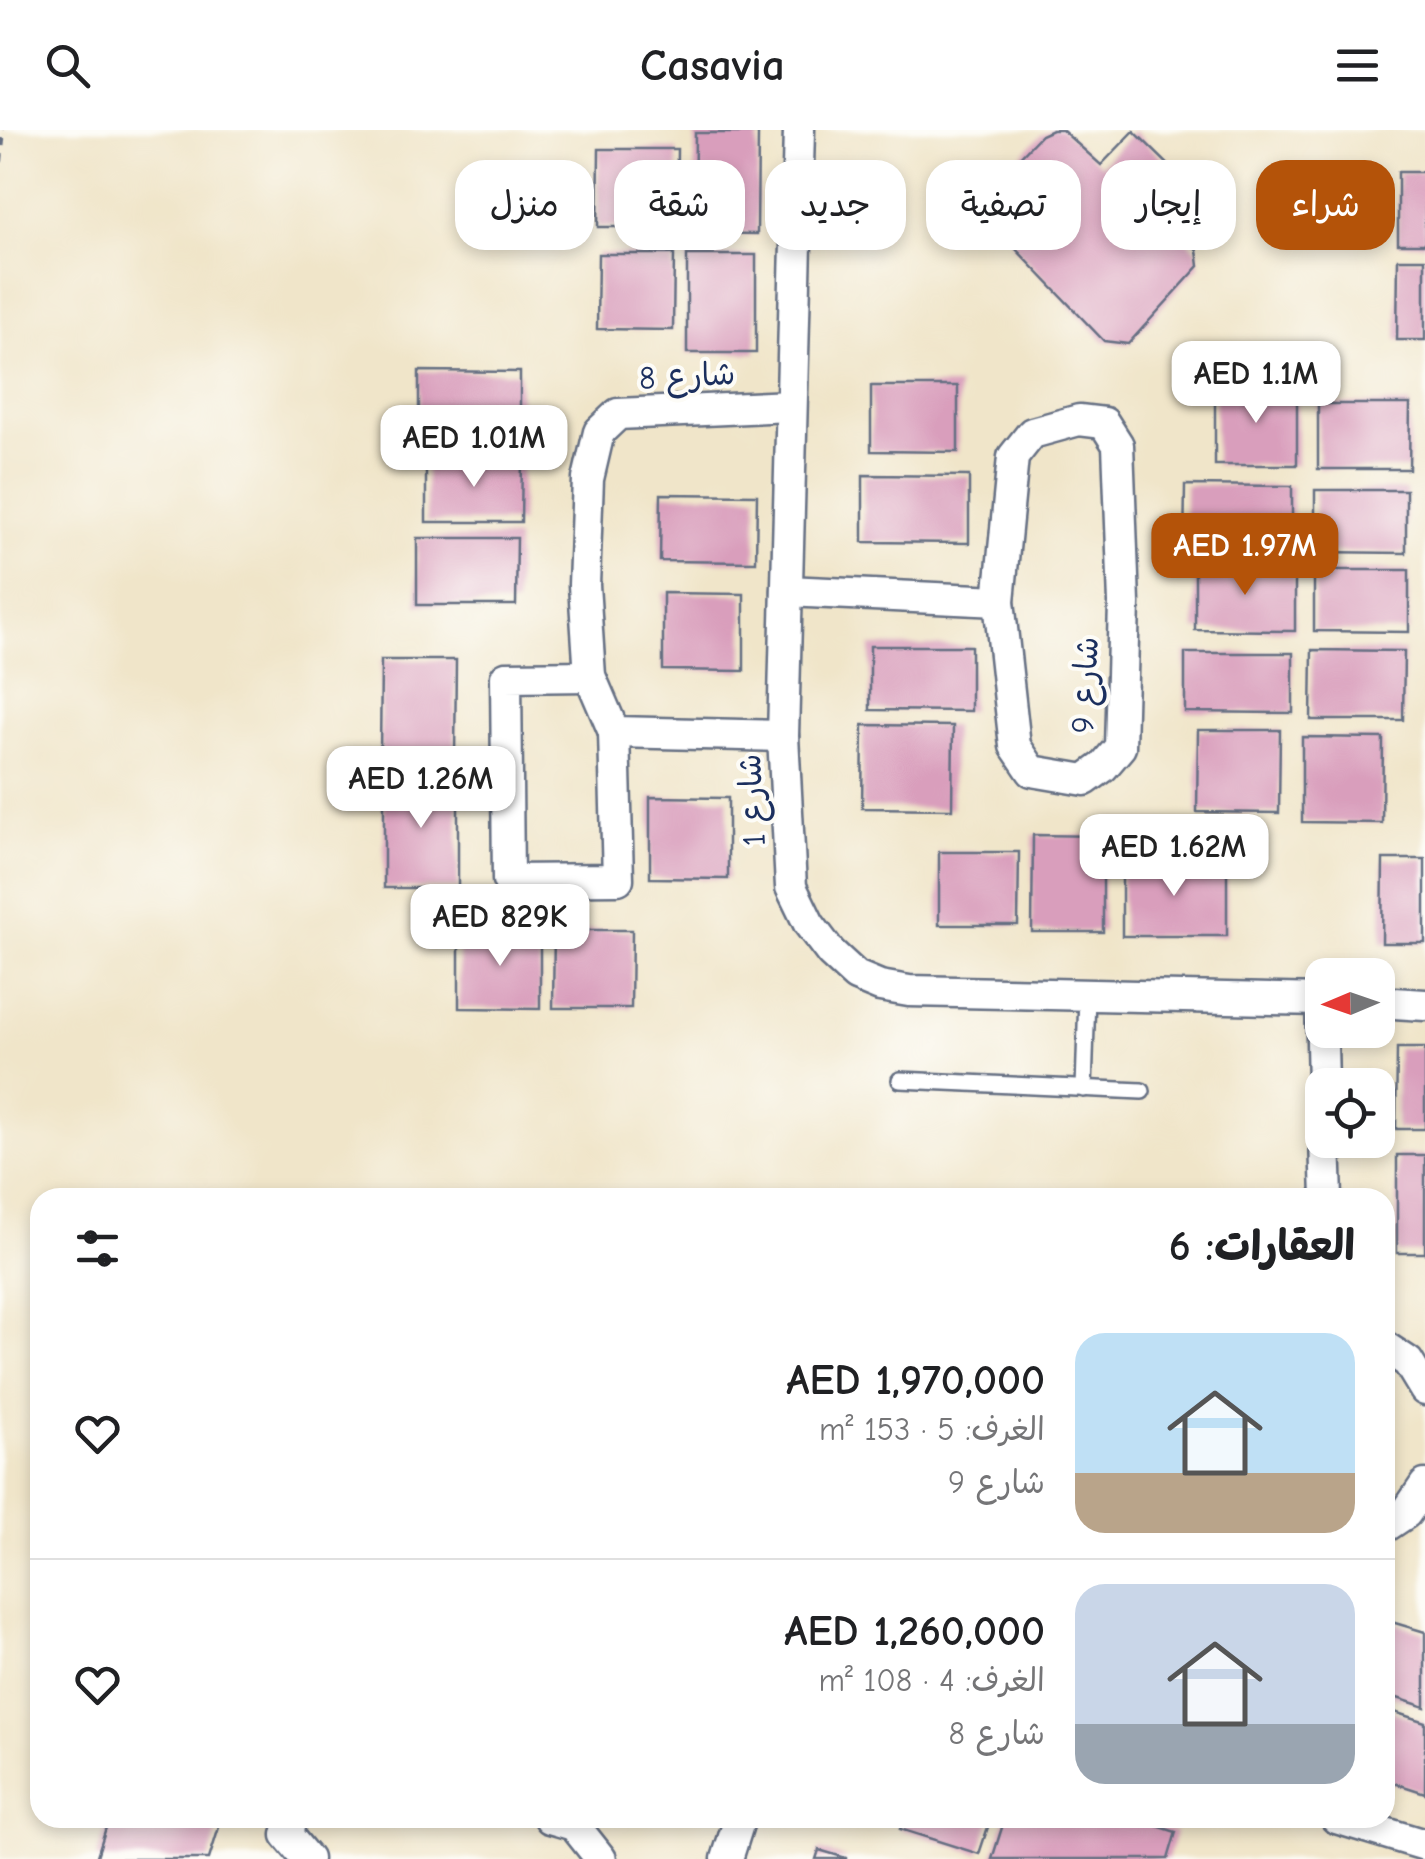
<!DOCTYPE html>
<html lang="ar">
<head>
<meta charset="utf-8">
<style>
	:root { --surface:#fff; --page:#f6f6f6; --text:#202124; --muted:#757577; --line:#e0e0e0; --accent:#b45309 }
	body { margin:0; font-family:"Comic Neue","Playpen Sans Arabic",sans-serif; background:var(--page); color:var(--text); direction:rtl; height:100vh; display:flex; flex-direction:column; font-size:38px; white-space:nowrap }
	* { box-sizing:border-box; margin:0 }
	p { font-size:32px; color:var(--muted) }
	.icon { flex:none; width:55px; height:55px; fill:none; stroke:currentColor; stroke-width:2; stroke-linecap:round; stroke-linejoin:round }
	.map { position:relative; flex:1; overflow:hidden; direction:ltr }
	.side { position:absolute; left:30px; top:1058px; width:1365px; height:640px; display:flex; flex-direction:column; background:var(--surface); border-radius:30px; box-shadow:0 5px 15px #0003; direction:rtl }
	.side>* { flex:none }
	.banner { position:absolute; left:30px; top:30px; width:1365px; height:90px; direction:rtl; display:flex; gap:20px }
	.needle { width:65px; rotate:268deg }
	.fabs { position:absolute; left:1305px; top:828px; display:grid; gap:20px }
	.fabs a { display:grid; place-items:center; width:90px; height:90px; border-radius:20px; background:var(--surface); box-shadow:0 5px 15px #0003; font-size:50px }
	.price { position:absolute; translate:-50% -85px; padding:0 22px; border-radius:20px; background:#fff; color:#222; font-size:32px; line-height:65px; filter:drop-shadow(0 2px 5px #0008) }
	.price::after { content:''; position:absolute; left:50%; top:60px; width:30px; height:22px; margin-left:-15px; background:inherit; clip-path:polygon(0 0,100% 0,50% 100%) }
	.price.selected { background:var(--accent); color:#fff }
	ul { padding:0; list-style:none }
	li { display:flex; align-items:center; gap:30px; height:250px; padding:0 40px }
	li+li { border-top:2px solid var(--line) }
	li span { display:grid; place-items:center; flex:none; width:280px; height:200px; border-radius:30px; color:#555 }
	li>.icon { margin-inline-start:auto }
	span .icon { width:120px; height:120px; fill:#fffc; stroke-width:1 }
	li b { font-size:42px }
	h2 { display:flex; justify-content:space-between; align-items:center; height:120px; padding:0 40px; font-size:42px }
	.tag { padding:0 35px; border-radius:30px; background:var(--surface); box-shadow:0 5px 15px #0003; font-size:35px; line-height:90px }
	.tag.selected { background:var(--accent); color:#fff }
	header { display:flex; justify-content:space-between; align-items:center; height:130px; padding:0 40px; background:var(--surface); font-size:45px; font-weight:700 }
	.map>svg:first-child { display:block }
</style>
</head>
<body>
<header><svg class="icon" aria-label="menu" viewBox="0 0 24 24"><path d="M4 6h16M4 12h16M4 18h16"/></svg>Casavia<svg class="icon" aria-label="search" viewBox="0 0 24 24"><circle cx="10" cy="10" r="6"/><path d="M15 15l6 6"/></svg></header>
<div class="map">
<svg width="1425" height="1729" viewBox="0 0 1425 1729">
	<rect width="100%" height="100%" fill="#fdfcf7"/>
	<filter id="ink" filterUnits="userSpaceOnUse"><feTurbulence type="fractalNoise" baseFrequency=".01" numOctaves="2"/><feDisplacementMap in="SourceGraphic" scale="20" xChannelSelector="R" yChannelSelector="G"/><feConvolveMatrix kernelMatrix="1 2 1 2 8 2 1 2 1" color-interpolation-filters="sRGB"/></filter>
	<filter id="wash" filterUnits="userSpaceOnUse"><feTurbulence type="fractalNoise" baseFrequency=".0048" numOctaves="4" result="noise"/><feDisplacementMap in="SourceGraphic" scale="40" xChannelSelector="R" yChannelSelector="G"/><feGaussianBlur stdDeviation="2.25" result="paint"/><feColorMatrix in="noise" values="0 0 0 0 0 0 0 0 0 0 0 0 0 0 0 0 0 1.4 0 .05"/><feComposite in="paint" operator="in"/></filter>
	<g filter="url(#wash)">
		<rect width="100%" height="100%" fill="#f0e5c9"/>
		<g id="blocks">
			<g fill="#d99ebc">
				<polygon points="1052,0 1062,0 1101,35 1134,1 1182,48 1150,76 1197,120 1199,136 1128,214 1104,211 1013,116 1012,102 985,82 985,63 1041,5"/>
				<polygon points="695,3 758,3 757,104 694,103"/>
				<polygon points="599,19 677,19 676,97 598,97"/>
				<rect x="1398" y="42" width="27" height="72"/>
				<polygon points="598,124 674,124 673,200 597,199"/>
				<rect x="687" y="125" width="69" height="98"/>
				<polygon points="1398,129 1425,129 1425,210 1397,210"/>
				<polygon points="419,241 520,242 520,312 419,311"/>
				<polygon points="871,256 958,256 958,322 871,321"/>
				<polygon points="1215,256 1297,257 1297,335 1215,335"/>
				<polygon points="1318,274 1410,274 1409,339 1318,339"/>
				<polygon points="426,329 522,329 521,392 426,392"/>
				<polygon points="863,345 969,346 969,413 863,412"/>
				<polygon points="1185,355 1292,356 1292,419 1184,419"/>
				<polygon points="1315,360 1406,360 1406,423 1315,422"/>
				<polygon points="661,364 757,365 756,432 660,431"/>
				<polygon points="417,408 517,408 516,475 417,475"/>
				<polygon points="1195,436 1295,436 1295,501 1195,500"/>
				<polygon points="1314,440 1409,440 1409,502 1314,501"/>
				<polygon points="663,463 744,464 744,541 663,540"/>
				<polygon points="870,516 971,516 971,581 870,580"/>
				<polygon points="1312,520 1404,521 1403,590 1311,590"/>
				<polygon points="1185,523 1293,523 1293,583 1185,582"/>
				<polygon points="381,530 456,530 455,626 380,625"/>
				<polygon points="863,595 953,596 952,679 862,678"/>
				<polygon points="1198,600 1280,600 1279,683 1197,682"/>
				<polygon points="1302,607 1383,608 1382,693 1302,692"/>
				<rect x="384" y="644" width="74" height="114"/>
				<polygon points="650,667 728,668 728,749 650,748"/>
				<polygon points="1033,705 1103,706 1103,802 1032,802"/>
				<polygon points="939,722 1019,722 1018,795 939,795"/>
				<polygon points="1383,729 1425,729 1425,813 1382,813"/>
				<rect x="1122" y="732" width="105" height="74"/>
				<polygon points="459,799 540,799 540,879 459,878"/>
				<polygon points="554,800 632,800 631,878 553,878"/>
				<polygon points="1397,918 1425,918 1425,999 1396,999"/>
				<rect x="1397" y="1025" width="28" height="98"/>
				<polygon points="1385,1490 1425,1502 1425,1577 1385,1564"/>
				<polygon points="1385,1579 1425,1592 1425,1663 1385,1650"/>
				<polygon points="109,1688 211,1688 221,1691 209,1729 96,1729"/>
				<polygon points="904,1688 991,1688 979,1724 900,1699"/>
				<polygon points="1005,1688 1132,1688 1176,1702 1168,1729 992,1729"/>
				<polygon points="819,1720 846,1728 846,1729 816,1729"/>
			</g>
		</g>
	</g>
	<g filter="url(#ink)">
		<use href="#blocks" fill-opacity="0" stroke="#666f83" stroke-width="2.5"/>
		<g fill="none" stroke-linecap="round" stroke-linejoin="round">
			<g stroke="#666f83" stroke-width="20">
				<g id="service">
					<polyline points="900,950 1142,961"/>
					<polyline points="1084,959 1087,865"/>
				</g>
			</g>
			<g stroke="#666f83" stroke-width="35">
				<g id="minor">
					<polyline points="799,0 783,606 791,757 809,794 831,823 856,846 880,856 909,861 1322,870"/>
					<polygon points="1079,290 1104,293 1118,315 1124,473 1120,617 1103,637 1085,650 1032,641 1015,616 999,471 1013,327 1032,303"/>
					<polyline points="787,461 999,471"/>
					<polyline points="590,546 506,547 508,750 618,749 614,602"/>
					<polyline points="783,606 614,602 590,546 584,455 588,349 599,302 618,284 791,276"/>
					<polyline points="1321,870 1323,955"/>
					<polyline points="1378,872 1425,875"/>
					<polyline points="1325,1010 1327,1068"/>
					<polyline points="1385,1217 1408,1232 1425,1260"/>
					<polyline points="1385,1397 1406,1383 1425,1355"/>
					<polyline points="291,1688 287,1705 307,1729"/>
					<polyline points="550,1688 574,1695 601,1729"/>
					<polyline points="1336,1688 1425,1715"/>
					<polyline points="727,1729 740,1688"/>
				</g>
			</g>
			<polyline stroke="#666f83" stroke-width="6" stroke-dasharray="8 8" stroke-linecap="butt" points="0,32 3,0"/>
			<use href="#service" stroke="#fff" stroke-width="15"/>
			<use href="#minor" stroke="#fff" stroke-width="30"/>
		</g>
	</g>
	<g text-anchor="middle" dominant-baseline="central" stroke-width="8" stroke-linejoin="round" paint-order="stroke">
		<g font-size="32" fill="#1b2f5e" stroke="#fdfcf7">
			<text transform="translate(687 246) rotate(-3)">شارع 8</text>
			<text transform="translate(1085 555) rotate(-87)">شارع 9</text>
			<text transform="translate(752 670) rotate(-93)">شارع 1</text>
		</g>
	</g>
</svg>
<div class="fabs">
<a><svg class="needle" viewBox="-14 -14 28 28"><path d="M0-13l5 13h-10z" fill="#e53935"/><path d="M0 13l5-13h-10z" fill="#757577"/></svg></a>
<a><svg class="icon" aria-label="locate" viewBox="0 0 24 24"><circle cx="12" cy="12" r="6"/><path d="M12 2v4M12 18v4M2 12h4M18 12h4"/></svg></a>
</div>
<b class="price" style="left:1256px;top:296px">AED 1.1M</b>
<b class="price" style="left:474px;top:360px">AED 1.01M</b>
<b class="price selected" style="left:1245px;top:468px">AED 1.97M</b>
<b class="price" style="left:421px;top:701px">AED 1.26M</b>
<b class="price" style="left:1174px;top:769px">AED 1.62M</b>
<b class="price" style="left:500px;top:839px">AED 829K</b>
<div class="banner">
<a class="tag selected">شراء</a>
<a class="tag">إيجار</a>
<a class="tag">تصفية</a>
<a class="tag">جديد</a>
<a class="tag">شقة</a>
<a class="tag">منزل</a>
</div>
<section class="side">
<h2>العقارات: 6<svg class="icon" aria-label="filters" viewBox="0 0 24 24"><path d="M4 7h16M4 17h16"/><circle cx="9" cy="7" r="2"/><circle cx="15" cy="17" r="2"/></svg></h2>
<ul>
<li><span style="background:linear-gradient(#bfe0f5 70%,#b9a48a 0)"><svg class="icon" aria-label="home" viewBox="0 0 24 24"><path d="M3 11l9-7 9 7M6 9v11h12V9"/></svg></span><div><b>AED 1,970,000</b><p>الغرف: 5 · 153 m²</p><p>شارع 9</p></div><svg class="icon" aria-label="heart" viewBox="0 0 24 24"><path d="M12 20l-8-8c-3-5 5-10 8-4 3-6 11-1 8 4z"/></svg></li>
<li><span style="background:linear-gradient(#c9d6e8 70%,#9aa5b1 0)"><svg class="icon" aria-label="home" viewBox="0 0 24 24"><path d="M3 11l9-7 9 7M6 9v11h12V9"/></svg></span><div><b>AED 1,260,000</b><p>الغرف: 4 · 108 m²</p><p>شارع 8</p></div><svg class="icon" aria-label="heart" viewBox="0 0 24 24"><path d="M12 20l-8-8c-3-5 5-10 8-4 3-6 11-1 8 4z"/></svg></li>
</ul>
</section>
</div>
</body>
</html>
